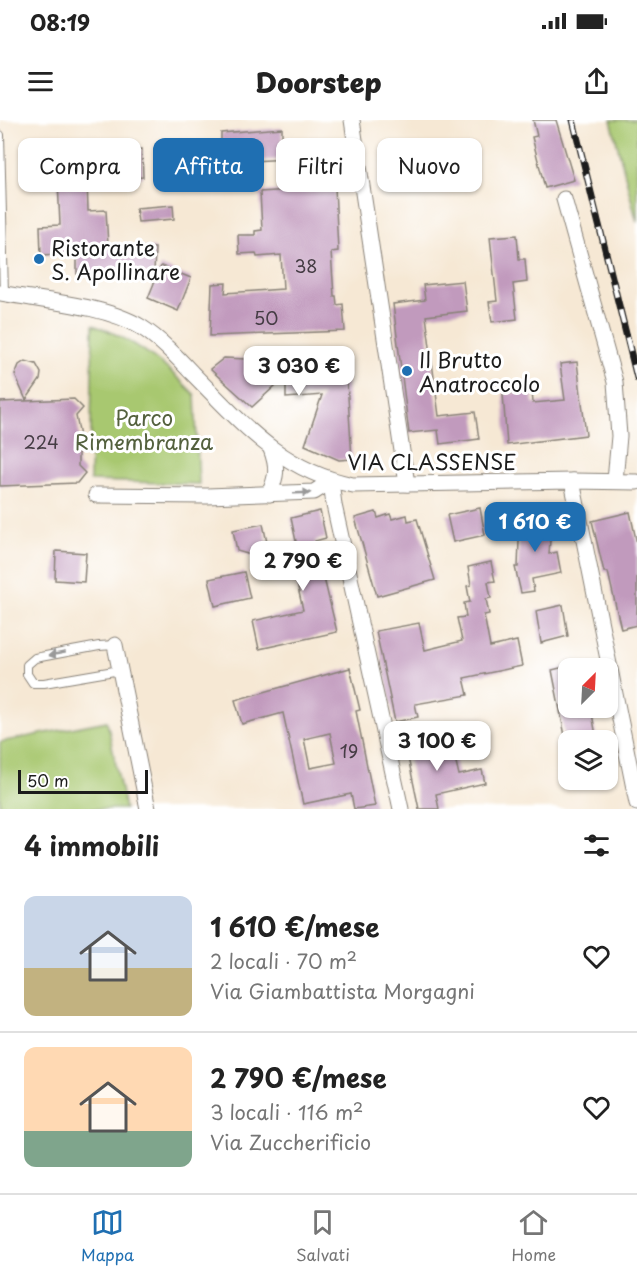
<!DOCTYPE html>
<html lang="it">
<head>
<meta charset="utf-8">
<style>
	:root { --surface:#fff; --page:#f6f6f6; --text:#222; --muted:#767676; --line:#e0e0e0; --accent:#1f6fb2 }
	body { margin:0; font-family:"Playpen Sans",sans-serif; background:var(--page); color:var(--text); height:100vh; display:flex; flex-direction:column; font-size:22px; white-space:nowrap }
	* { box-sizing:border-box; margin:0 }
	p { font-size:20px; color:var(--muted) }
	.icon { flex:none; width:33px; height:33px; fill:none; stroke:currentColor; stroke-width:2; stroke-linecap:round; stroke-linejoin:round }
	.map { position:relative; height:689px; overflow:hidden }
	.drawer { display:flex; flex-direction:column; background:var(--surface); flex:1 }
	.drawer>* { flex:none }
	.guide { position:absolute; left:18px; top:18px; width:602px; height:54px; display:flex; gap:12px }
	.needle { width:39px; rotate:24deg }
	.fabs { position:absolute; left:558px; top:538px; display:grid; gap:12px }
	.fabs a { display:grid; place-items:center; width:60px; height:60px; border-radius:12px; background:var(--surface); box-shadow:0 2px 4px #0004; font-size:30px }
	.scale { position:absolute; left:18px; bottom:15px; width:130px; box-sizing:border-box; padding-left:6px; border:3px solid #1c1c1c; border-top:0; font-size:16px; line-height:21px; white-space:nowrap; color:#1c1c1c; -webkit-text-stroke:4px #fff; paint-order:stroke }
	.price { position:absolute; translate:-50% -51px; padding:0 14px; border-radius:12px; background:#fff; color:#222; font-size:20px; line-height:39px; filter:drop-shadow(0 2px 3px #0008) }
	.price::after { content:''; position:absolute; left:50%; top:36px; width:18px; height:14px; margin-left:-9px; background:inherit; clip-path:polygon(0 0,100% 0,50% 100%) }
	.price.selected { background:var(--accent); color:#fff }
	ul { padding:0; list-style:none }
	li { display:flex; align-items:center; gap:18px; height:150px; padding:0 24px }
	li+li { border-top:2px solid var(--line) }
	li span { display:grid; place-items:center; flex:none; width:168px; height:120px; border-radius:12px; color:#555 }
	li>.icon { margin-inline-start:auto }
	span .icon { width:72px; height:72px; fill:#fffc; stroke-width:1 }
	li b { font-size:26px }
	h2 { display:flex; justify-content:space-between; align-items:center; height:72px; padding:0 24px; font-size:26px }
	.chip { padding:0 21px; border-radius:12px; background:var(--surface); box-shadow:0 2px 4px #0004; font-size:21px; line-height:54px }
	.chip.selected { background:var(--accent); color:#fff }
	.status { display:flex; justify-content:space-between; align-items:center; height:42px; padding:0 30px; background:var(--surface); direction:ltr }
	.status svg { height:16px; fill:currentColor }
	header { display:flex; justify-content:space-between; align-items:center; height:78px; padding:0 24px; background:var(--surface); font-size:27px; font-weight:800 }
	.tabs { display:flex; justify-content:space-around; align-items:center; height:84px; border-top:2px solid var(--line); background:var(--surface); font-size:16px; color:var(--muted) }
	.tabs a { display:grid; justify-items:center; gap:3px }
	.tabs .selected { color:var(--accent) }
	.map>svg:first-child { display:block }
</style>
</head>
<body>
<div class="status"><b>08:19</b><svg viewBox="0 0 49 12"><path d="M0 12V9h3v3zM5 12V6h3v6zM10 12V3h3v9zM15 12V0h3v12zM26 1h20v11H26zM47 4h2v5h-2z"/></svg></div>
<header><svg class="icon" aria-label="menu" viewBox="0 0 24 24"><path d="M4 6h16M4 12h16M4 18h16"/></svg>Doorstep<svg class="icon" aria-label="share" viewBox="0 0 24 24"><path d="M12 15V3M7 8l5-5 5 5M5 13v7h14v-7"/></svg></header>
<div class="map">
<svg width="637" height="689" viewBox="0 0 637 689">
	<rect width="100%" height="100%" fill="#fff"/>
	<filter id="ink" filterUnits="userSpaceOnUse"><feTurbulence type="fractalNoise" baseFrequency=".0167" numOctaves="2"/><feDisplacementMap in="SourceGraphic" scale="12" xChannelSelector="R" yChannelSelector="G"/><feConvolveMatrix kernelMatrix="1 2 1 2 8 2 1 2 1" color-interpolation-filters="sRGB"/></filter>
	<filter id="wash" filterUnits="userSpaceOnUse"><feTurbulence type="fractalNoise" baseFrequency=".008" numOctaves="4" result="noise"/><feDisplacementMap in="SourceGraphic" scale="24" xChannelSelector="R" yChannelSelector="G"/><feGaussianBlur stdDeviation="1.35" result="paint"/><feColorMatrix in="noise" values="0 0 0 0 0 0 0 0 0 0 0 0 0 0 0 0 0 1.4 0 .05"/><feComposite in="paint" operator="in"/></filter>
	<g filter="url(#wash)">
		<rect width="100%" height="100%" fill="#f6e8d4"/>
		<g fill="#a8c870" stroke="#627246" stroke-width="1.5">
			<polygon points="611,0 637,0 637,102"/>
			<path d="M93,205C135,219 165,244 195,275L199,364L90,361Z"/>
			<polygon points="107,601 125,689 0,689 0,622"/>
		</g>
		<g id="blocks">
			<g fill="#c19abd" fill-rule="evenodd">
				<polygon points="533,0 556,0 574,60 545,68 532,17 537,16"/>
				<polygon points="282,8 282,21 317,18 319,68 335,67 338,131 331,132 334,176 336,176 337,185 343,184 345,211 210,216 212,164 226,163 225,173 283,169 281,135 257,137 256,133 239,134 238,115 255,115 255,111 262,110 260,72 290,70 288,39 218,43 218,53 210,53 210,58 188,59 186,28 221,26 221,13"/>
				<polygon points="142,29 143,57 87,60 88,91 106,90 108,126 155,128 154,154 77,154 77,133 41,135 40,106 60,105 58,61 44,61 42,32"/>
				<polygon points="173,85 174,99 138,102 136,88"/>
				<polygon points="517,115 519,139 525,139 527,162 513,164 517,199 492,202 489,182 497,181 490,117"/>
				<polygon points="161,146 191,158 178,191 148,178"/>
				<polygon points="463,161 467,191 426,196 439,296 475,292 479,319 440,324 438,310 409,313 393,184 425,180 423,165"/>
				<polygon points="224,238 267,240 290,250 346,246 352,339 339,340 305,325 322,275 286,278 286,256 252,287 210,249"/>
				<polygon points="25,241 36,244 41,253 40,260 26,280 15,255 19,245"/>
				<polygon points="577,242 586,315 507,325 503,274 532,271 533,283 565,280 560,244"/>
				<polygon points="74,279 83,288 76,296 82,327 78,334 78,346 85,353 77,363 0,366 0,282"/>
				<polygon points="480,388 485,415 453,422 447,395"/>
				<polygon points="320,391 326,418 315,421 337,512 259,529 253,501 303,490 292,441 300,440 291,398"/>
				<polygon points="376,392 378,398 390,394 392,399 407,395 408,401 417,399 435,460 377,476 355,398"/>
				<polygon points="630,392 637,424 637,505 621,509 608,452 604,452 592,401"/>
				<polygon points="520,394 540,395 540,404 551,405 549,434 557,432 561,453 532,459 534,471 521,473 515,447 518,447"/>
				<polygon points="263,404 271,441 237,431 233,410"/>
				<polygon points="56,431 86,433 84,462 55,460"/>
				<polygon points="491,442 495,461 488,462 491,478 486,479 489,494 484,495 490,527 517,521 522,546 464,558 468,575 415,584 418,597 395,602 376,511 419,503 425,530 462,521 457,498 466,497 464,483 470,482 467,466 471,465 468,447"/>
				<polygon points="244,452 250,478 215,486 209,459"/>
				<polygon points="563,485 568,516 541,523 536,491"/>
				<polygon points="568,546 568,588 591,588 597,621 566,621 552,550"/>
				<path d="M350,548L360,590L356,591L375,686L354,689L351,674L303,684L283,593L242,604L235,580ZM330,613L336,643L310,648L304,619Z"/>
				<polygon points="450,617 459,655 482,650 485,663 436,674 439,689 419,689 406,628"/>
			</g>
		</g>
	</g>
	<g filter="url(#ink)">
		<use href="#blocks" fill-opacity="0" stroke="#898278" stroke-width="1.5"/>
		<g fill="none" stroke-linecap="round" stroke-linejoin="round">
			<g stroke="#898278" stroke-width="10">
				<g id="service">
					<polyline points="0,15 4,174"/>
					<polyline points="115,525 99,526 35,538 27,545 27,554 33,563 44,563 120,550"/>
				</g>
			</g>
			<g stroke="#898278" stroke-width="17">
				<g id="minor">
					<polyline points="352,0 407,364"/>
					<polyline points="564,79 615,262 619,316 615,361"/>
					<path d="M0,173C42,181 105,185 141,207C160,219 177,237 192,253C241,302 281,351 353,365L572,361L637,362"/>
					<polyline points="331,361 334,385 401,689"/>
					<polyline points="572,361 637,683"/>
					<path d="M269,374C277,356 278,348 271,329"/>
					<polyline points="96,375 207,376 314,372 331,361"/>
					<polyline points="115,525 148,689"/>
				</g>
			</g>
			<use href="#service" stroke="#fff" stroke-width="8"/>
			<use href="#minor" stroke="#fff" stroke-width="15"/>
			<g stroke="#1c1c1c" stroke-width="7">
				<polyline id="rail" points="573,0 637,258"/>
			</g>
			<use href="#rail" stroke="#fff" stroke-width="4.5" stroke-dasharray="14" stroke-linecap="butt"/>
		</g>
		<defs><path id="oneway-solid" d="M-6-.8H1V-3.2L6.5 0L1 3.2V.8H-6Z" transform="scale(1.5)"/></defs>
		<g fill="#999">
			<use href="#oneway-solid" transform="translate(302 373) rotate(-2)"/>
			<use href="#oneway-solid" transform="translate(57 534) rotate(169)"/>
		</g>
	</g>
	<g fill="#1f6fb2" stroke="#fff" stroke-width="2">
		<circle cx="39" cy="139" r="6"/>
		<circle cx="407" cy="251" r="6"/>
	</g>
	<g text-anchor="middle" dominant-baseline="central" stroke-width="6" stroke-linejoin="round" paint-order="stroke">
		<g font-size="18" fill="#453c44">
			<text x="306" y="145">38</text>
			<text x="266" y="197">50</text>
			<text x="41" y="321">224</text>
			<text x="349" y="630">19</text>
		</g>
		<g font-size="21" fill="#1c1c1c" stroke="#fff" text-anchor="start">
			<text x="51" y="127">Ristorante<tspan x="51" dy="24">S. Apollinare</tspan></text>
			<text x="419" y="239">Il Brutto<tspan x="419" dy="24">Anatroccolo</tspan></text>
		</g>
		<g font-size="21" fill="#54613e" stroke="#fff">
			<text x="144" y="297">Parco<tspan x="144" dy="24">Rimembranza</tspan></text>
		</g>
		<g font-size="21" fill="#1c1c1c" stroke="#fff">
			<text x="432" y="341">VIA CLASSENSE</text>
		</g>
	</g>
</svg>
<div class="fabs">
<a><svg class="needle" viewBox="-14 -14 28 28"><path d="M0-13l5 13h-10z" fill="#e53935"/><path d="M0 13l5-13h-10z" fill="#767676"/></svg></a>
<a><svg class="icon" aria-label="layers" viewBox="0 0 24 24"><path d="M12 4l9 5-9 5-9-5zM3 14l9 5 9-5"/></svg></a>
</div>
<div class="scale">50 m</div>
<b class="price" style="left:299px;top:277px">3 030 €</b>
<b class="price selected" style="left:535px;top:433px">1 610 €</b>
<b class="price" style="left:303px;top:472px">2 790 €</b>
<b class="price" style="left:437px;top:652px">3 100 €</b>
<div class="guide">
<a class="chip">Compra</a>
<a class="chip selected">Affitta</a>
<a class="chip">Filtri</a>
<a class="chip">Nuovo</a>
</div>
</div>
<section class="drawer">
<h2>4 immobili<svg class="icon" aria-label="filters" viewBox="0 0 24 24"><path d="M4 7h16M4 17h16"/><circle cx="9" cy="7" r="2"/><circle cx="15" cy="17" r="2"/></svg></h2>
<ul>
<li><span style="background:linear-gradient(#c9d6e8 60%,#c2b280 0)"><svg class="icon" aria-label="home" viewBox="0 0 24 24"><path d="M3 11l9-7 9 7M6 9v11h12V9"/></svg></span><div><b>1 610 €/mese</b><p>2 locali · 70 m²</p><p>Via Giambattista Morgagni</p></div><svg class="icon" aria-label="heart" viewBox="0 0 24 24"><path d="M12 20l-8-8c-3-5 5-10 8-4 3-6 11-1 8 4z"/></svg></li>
<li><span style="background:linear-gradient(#ffd9b3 70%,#7fa58c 0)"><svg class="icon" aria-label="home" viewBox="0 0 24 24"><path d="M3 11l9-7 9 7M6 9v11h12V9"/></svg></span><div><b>2 790 €/mese</b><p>3 locali · 116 m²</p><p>Via Zuccherificio</p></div><svg class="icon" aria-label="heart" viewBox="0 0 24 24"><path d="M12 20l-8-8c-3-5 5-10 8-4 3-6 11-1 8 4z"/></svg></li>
</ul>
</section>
<nav class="tabs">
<a class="selected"><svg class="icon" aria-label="map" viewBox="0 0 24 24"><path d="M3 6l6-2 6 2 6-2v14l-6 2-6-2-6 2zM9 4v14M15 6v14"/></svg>Mappa</a>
<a><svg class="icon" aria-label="saved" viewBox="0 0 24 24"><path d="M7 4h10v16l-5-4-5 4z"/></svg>Salvati</a>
<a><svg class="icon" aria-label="home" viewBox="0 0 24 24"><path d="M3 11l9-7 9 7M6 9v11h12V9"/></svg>Home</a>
</nav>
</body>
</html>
